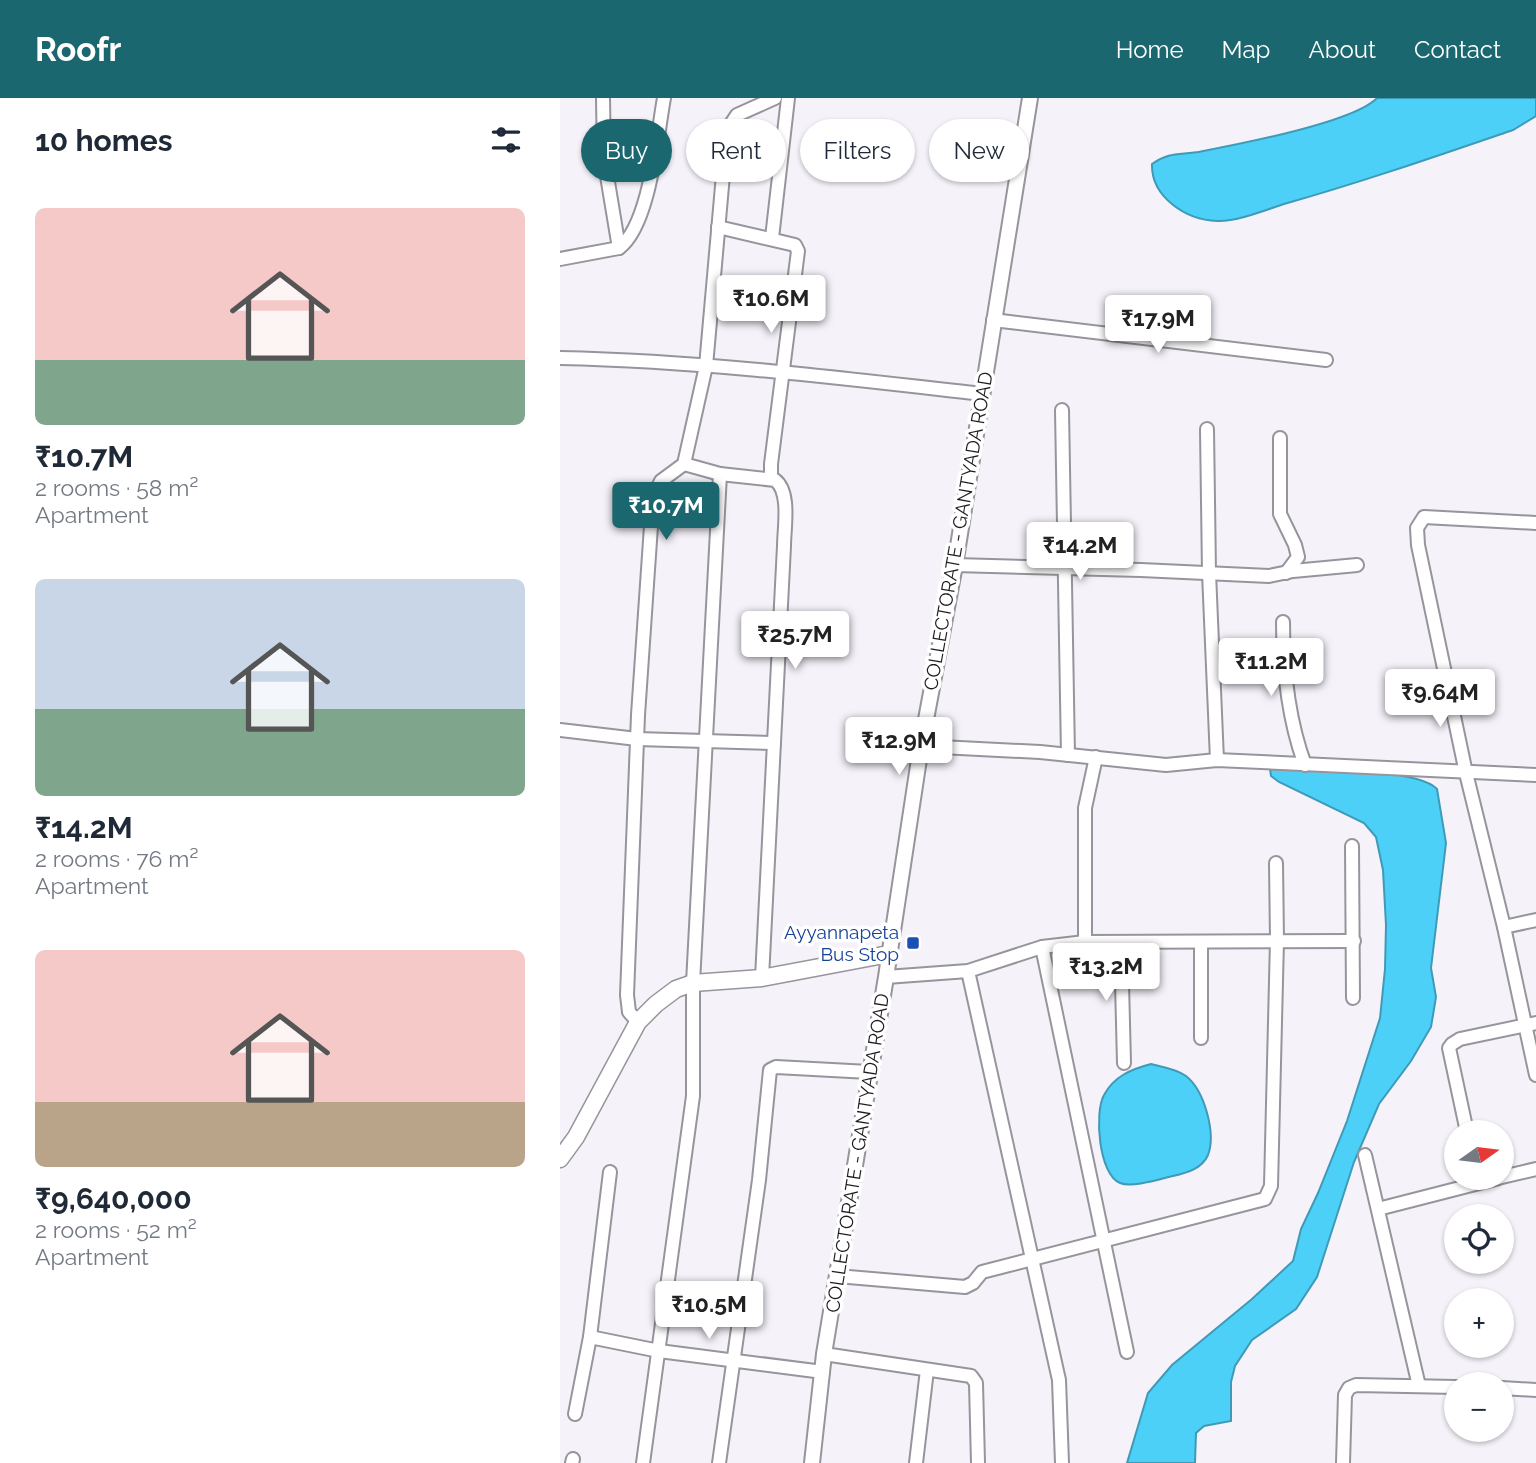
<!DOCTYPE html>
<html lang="en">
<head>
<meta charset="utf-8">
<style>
	:root { --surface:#fff; --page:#f2f2f3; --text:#1f2937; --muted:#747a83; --accent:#1b676f }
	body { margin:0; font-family:Raleway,sans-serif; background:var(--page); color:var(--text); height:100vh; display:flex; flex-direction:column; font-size:26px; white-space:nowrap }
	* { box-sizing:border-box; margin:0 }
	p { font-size:23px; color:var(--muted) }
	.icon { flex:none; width:38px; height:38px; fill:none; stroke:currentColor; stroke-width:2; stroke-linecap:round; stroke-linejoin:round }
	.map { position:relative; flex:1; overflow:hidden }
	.side { display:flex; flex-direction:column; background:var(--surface); width:560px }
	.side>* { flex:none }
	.guide { position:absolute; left:21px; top:21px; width:665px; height:63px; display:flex; gap:14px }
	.needle { width:46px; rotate:76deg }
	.fabs { position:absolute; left:884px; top:1022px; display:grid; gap:14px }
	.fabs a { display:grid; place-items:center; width:70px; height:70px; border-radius:50%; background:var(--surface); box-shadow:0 2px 5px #0004; font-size:35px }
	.price { position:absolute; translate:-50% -60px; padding:0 16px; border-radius:7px; background:#fff; color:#222; font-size:23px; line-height:46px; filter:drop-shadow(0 2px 4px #0008) }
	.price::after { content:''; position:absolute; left:50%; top:42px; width:21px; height:16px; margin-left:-10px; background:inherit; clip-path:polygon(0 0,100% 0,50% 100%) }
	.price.on { background:var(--accent); color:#fff }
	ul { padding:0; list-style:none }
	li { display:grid; align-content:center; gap:14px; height:371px; padding:0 35px }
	li span { display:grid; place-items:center; height:217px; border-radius:10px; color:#555 }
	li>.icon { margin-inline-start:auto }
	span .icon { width:126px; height:126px; fill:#fffc; stroke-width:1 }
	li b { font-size:30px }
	h2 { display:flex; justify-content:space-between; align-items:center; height:84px; padding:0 35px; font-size:30px }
	.pill { padding:0 24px; border-radius:32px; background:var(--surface); box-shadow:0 2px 5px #0004; font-size:24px; line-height:63px }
	.pill.on { background:var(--accent); color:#fff }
	header { display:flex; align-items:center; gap:42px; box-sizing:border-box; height:98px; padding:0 35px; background:var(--accent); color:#fff }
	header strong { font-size:33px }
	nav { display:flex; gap:38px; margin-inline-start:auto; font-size:24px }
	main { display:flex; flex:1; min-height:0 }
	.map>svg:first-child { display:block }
</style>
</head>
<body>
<header>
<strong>Roofr</strong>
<nav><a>Home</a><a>Map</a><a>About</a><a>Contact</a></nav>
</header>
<main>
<section class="side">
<h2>10 homes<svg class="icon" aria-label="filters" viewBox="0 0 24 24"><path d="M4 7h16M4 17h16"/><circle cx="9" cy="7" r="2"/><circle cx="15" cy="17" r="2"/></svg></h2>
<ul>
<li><span style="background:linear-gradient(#f6c9c9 70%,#7fa58c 0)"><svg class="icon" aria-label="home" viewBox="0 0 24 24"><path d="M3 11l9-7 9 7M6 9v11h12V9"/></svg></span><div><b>₹10.7M</b><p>2 rooms · 58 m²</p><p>Apartment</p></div></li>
<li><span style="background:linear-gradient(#c9d6e8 60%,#7fa58c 0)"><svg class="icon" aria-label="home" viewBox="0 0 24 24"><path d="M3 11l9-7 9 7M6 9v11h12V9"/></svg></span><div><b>₹14.2M</b><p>2 rooms · 76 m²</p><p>Apartment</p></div></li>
<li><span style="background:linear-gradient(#f6c9c9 70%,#b9a48a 0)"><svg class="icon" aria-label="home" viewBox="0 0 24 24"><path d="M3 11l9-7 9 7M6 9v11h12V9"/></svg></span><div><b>₹9,640,000</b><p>2 rooms · 52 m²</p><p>Apartment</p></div></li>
</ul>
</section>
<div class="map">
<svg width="976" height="1365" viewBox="0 0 976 1365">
	<rect width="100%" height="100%" fill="#f5f2fa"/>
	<g fill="#4dd0f8" stroke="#3f9ab7" stroke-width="2">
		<path d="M817,0H976V18L953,32C877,58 802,84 724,106C706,112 675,124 657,123C626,122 591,99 592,66C609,54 619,57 638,54C675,47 793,25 817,0Z"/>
		<path d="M710,671C744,672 856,669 877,691L886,745L871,870L876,899L871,929L851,963L819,1006L794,1064L757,1179L736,1211L692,1242L675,1268L671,1284V1323L644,1328L636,1335L635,1365H567L588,1295L612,1267L692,1201L733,1163L741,1131L758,1095L787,1023L820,920L825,871L826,827L823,772L816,739L804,725L719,684L711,678Z"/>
		<path d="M591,966C603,969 617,971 626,978C645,993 656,1036 648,1057C642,1071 626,1075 613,1078C600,1081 572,1090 560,1085C539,1077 534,1015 544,997C554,978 572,971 591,966Z"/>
	</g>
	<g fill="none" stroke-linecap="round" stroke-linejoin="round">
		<g stroke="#97949b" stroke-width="16">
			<g id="minor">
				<polyline points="158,129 235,147 238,153 211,366 211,381"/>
				<polyline points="212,140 228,0"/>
				<path d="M59,150C90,127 97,38 104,0"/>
				<polyline points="0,161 59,150 44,60 43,0"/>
				<polyline points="433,222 766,262"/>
				<path d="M0,260C141,263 281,280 422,296"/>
				<polyline points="502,312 508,657"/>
				<polyline points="647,331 649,475 657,662"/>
				<polyline points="720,340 720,416 735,447 738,459 726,475"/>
				<path d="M124,366L160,376L215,382C231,394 224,430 224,448L202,880"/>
				<polyline points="976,425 864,419 857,430 858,447 906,675 944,829 976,977"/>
				<polyline points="395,467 581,472 709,478 733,473 797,467"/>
				<path d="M723,524C723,574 728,621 745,667"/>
				<polyline points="0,632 77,641 214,645"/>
				<polyline points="361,648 480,654 606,667 657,662 976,677"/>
				<polyline points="792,748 793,900"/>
				<polyline points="944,829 976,822"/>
				<polyline points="525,844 525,710 536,659"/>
				<polyline points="641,844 641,940"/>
				<polyline points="561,845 564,965"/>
				<polyline points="482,849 567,1254"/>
				<polyline points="408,873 499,1282 502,1365"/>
				<polyline points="326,879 408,873 482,849 525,844 794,843"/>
				<polyline points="78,924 69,914 67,897 78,617 93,399 101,383 124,366 146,268 167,32 177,17 215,0"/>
				<polyline points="907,1034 889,950 892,946 900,941 976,925"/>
				<polyline points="805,1057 859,1288"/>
				<polyline points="942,1079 976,1071"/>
				<polyline points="818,1111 939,1080"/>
				<polyline points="277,1178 405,1189 413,1185 422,1174 705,1101 711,1088 717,842 716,765"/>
				<polyline points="30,1239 99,1253 263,1274"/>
				<polyline points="264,1256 411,1278 416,1285 418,1365"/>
				<polyline points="942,1290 976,1292"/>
				<polyline points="15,1316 30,1239 50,1074"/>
				<polyline points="12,1365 13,1361"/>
				<polyline points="83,1365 133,998 133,885 160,376"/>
				<polyline points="159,1365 199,1082 210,972 216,969 309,974"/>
				<polyline points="356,1365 367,1272"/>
				<polyline points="783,1365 785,1297 789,1290 796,1287 896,1289"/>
			</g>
		</g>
		<g stroke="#97949b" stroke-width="18">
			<polyline id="tertiary" points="252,1365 264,1256 326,879 361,648 395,467 470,0"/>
		</g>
		<g stroke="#97949b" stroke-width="19">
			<polyline id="secondary" points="0,1061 16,1039 78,924 96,906 116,891 133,885 202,880 329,856"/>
		</g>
		<use href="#minor" stroke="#fff" stroke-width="12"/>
		<use href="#tertiary" stroke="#fff" stroke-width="14"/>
		<use href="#secondary" stroke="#fff" stroke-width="16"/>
	</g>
	<rect fill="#1a4fb4" stroke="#fff" stroke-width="2.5" x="346" y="838" width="14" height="14" rx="3.5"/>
	<g text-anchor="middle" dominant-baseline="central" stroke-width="7" stroke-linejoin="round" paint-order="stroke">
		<g font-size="19" fill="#1e1c1f" stroke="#fff">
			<text transform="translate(398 433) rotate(-80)">COLLECTORATE - GANTYADA ROAD</text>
			<text transform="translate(297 1055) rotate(-81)">COLLECTORATE - GANTYADA ROAD</text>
		</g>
		<g font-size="19" fill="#164399" stroke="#fff" text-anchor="end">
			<text x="339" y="834">Ayyannapeta<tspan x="339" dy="22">Bus Stop</tspan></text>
		</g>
	</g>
</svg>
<div class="fabs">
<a><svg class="needle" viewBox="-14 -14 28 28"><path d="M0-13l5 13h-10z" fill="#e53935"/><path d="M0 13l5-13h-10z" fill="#747a83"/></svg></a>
<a><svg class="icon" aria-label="locate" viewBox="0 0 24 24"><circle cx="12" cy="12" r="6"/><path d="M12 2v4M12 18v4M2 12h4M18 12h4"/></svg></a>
<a>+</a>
<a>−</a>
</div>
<b class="price" style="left:211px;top:237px">₹10.6M</b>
<b class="price" style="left:598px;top:257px">₹17.9M</b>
<b class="price on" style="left:106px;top:444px">₹10.7M</b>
<b class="price" style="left:520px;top:484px">₹14.2M</b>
<b class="price" style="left:235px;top:573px">₹25.7M</b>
<b class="price" style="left:711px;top:600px">₹11.2M</b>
<b class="price" style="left:880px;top:631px">₹9.64M</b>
<b class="price" style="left:339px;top:679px">₹12.9M</b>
<b class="price" style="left:546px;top:905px">₹13.2M</b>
<b class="price" style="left:149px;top:1243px">₹10.5M</b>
<div class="guide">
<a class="pill on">Buy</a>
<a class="pill">Rent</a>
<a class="pill">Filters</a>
<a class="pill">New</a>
</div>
</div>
</main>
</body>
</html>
